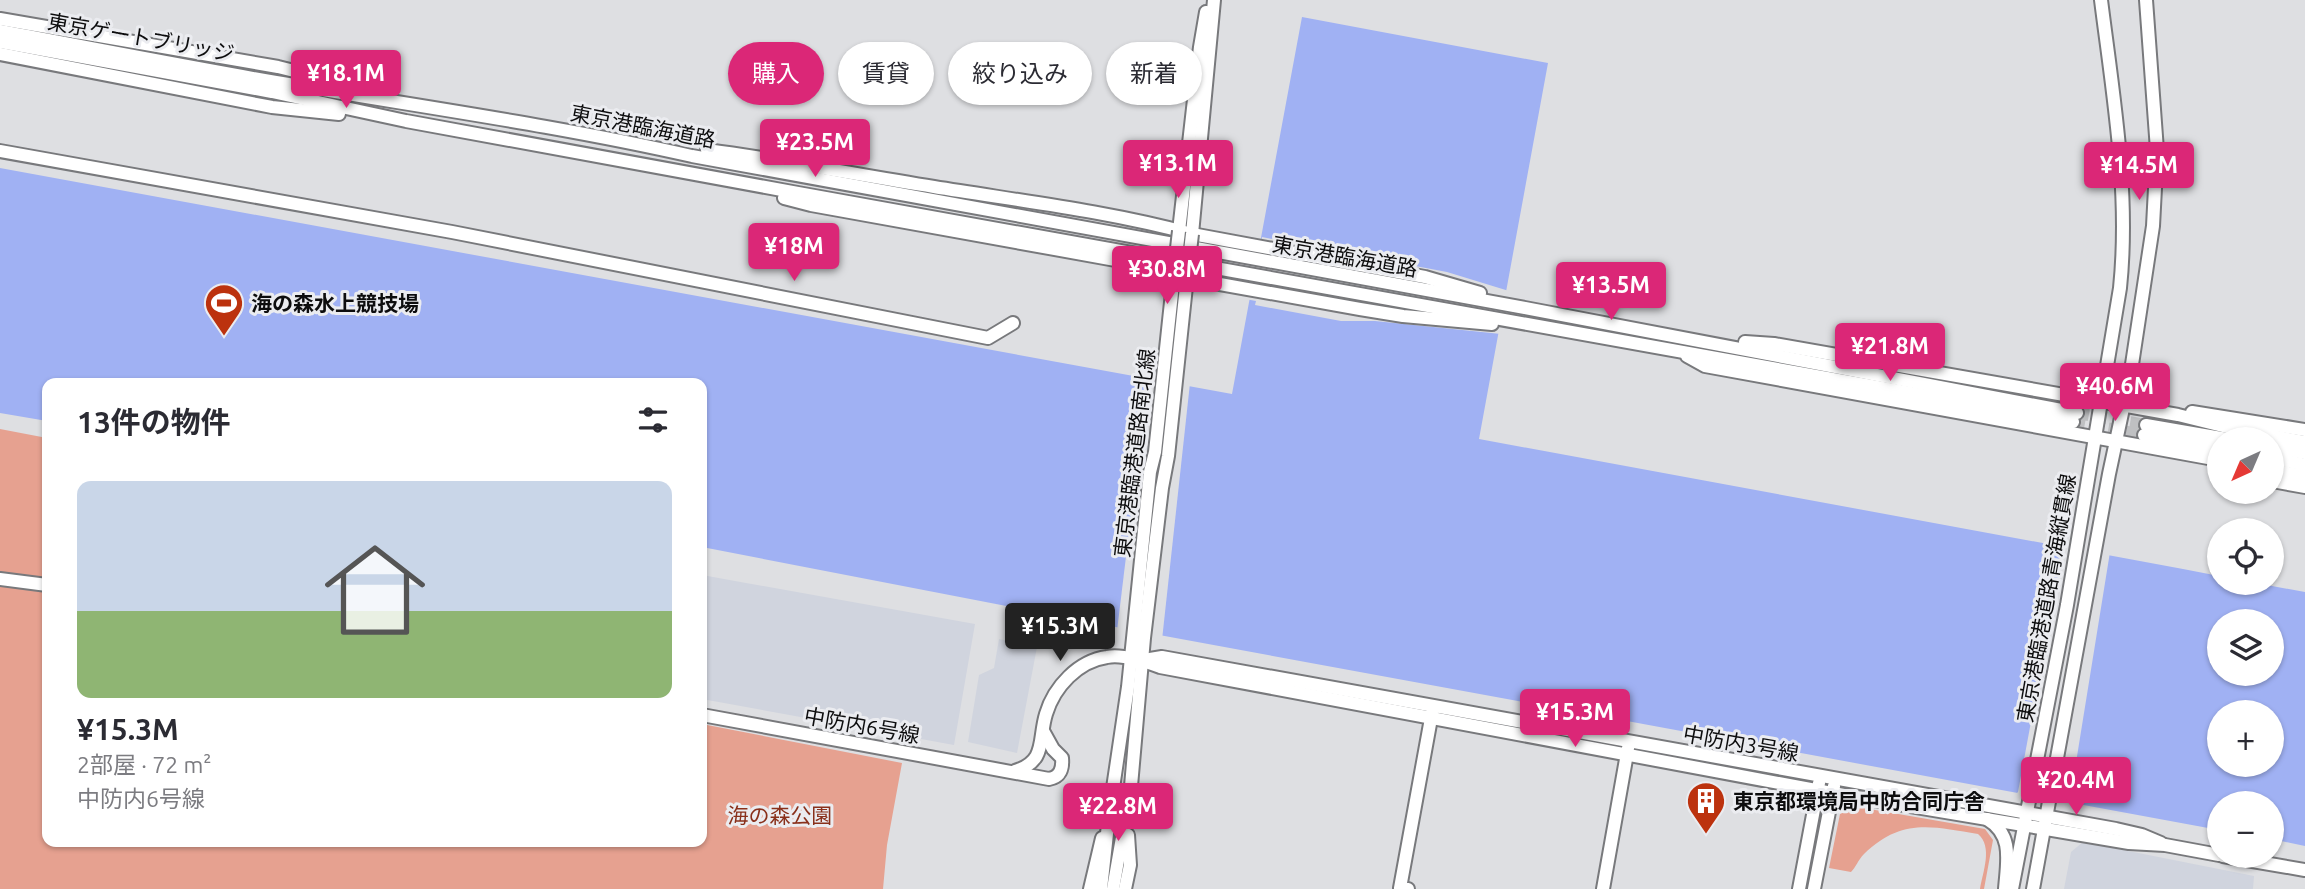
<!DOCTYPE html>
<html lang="ja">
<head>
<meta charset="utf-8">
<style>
	:root { --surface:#fff; --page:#f7f7f7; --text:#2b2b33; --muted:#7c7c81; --accent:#db2777 }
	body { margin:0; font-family:Ubuntu,"Noto Sans JP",sans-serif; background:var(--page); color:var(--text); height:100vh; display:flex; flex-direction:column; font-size:26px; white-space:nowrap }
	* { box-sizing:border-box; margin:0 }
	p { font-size:23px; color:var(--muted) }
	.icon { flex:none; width:38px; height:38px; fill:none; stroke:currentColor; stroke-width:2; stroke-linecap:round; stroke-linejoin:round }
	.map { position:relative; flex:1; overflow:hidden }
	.panel { position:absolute; left:42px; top:378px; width:665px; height:469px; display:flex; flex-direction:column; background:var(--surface); border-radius:14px; box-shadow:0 2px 5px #0004 }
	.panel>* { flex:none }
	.guide { position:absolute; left:728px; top:42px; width:665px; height:63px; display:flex; gap:14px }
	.needle { width:46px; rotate:224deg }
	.controls { position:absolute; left:2207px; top:427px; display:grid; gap:14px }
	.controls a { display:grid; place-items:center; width:77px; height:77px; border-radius:50%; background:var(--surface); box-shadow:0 2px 5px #0004; font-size:35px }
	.price { position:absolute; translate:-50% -60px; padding:0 16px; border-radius:7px; background:var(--accent); color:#fff; font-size:23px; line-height:46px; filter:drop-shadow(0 2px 4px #0008) }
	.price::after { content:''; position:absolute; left:50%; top:42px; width:21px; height:16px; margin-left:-10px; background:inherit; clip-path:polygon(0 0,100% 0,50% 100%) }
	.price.on { background:#222; color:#fff }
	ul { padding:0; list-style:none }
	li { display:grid; align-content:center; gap:14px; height:371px; padding:0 35px }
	li span { display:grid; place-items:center; height:217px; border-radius:14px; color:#555 }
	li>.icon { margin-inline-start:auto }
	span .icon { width:126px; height:126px; fill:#fffc; stroke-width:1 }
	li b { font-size:30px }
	h2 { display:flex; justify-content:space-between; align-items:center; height:84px; padding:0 35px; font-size:30px }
	.pill { padding:0 24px; border-radius:32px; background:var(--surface); box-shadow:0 2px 5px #0004; font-size:24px; line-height:63px }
	.pill.on { background:var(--accent); color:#fff }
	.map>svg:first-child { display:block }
</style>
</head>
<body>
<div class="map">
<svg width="2305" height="889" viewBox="0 0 2305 889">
	<rect width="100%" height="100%" fill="#dedfe2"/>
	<g fill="#d0d4de">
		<polygon points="702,575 975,624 954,745 702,699"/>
		<polygon points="999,639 1037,647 1017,753 968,742 979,675 994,668"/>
		<polygon points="2083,842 2254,876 2253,889 2064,889 2071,852"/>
	</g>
	<g fill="#e6a190">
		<polygon points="0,429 47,438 47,842 702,842 702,724 902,763 887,845 883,889 0,889"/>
		<path d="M1852,806L1985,829L1993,840L1984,889H1980C1983,871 1993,847 1978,834C1931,826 1901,818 1864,854C1858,860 1856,867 1851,872L1829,868L1840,814Z"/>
	</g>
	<path fill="#a0b1f3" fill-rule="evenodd" d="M1302,17L1548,63L1479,439L2183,569L2219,576V583H2256L2305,592V846L2272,839V803H2219V830L1094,623L702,547V383H47V421L0,413V168L1232,394ZM2219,621H2272V674H2219ZM2219,712H2272V765H2219Z"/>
	<g fill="#dedfe2">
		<polygon points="1262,237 1447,272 1509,291 1501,334 1375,321 1341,321 1255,305 1256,301 1245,299 1255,241 1261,242"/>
		<polygon points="1148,375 1190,383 1162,640 1117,631"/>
		<polygon points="2064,543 2110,552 2069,806 2014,796 2018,792"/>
	</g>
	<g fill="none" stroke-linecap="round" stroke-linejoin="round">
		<g stroke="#bfc0c2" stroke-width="12" stroke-dasharray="12 6" stroke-linecap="butt">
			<polyline points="2077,413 2146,425"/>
			<polyline points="2073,422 2144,435"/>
		</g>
		<g stroke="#78797c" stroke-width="16">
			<g id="minor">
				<polyline points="0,19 278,67 367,89"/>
				<path d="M0,31C92,48 184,66 276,82C415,106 555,125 692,156L1525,308L2077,413"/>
				<polyline points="0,42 272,92 406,121 798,193 2073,422"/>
				<polyline points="0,54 272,107 339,114"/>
				<path d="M707,150C783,160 858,175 934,187C1020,201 1107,211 1192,234L1425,277L1480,293"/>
				<polyline points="0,151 452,232 988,338 1013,323"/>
				<polyline points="784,198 811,205 1143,265 1203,281 1360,309 1403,316 1492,324"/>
				<polyline points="1179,231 1200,47 1206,12"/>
				<polyline points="1192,234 1214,0"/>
				<polyline points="1745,342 1774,344 2178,415 2239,430 2305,442"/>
				<polyline points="1687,356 1705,366 2219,460"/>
				<polyline points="2192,412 2305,430"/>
				<polyline points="2146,425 2227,439"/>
				<polyline points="2144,435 2219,449"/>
				<polyline points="2272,447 2305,453"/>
				<polyline points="2272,458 2305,465"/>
				<polyline points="2272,470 2305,476"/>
				<polyline points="2272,481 2305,487"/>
				<polyline points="0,579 47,585"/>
				<polyline points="1144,660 1162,657 2116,829 2142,835 2161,843"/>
				<path d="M702,715L1049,779C1060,777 1063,769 1062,758L1053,749L1043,731"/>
				<path d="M1015,771C1047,761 1038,740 1046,714C1054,687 1078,661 1107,657C1123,654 1144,661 1160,667L1832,793L2129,843L2165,845L2219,855"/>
				<path d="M1987,819C2014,835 2007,862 2005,889"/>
				<polyline points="2223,856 2305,870"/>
				<polyline points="1090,889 1102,838"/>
				<polyline points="1101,889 1109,815 1128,687 1150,472 1155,452 1174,274"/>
				<polyline points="1113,889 1131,786 1144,638 1162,488 1168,456 1187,277"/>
				<polyline points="1125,889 1130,865 1128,835"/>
				<polyline points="1408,889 1400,888 1432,713"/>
				<polyline points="1603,889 1628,748"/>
				<polyline points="1799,889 1819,783"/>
				<polyline points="1814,889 1834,786"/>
				<path d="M2012,889L2067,605L2120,288C2130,192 2113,95 2101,0"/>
				<polyline points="2033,889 2109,474 2131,371 2153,226 2157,150 2146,0"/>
			</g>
		</g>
		<use href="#minor" stroke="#fff" stroke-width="12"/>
		<g stroke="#78797c" stroke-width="16" stroke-linecap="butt">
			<g id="minor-bridge">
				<polyline points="1174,274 1179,231"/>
				<polyline points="1187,277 1192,234"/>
			</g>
		</g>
		<use href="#minor-bridge" stroke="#fff" stroke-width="12"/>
	</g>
	<defs>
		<g id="stadium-pin" transform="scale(2.0125)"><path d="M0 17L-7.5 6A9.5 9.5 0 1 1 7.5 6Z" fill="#bc320e" stroke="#ebecf0"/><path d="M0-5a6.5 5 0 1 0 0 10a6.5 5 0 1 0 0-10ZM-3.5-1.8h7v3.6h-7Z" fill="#fff"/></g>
		<g id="building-pin" transform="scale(2.0125)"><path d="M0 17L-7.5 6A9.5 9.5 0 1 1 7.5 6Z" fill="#bc320e" stroke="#ebecf0"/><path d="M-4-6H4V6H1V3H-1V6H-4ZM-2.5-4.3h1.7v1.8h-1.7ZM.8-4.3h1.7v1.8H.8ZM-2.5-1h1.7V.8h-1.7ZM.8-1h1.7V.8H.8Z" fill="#fff"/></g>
	</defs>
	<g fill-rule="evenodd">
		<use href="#stadium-pin" x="224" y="303"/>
		<use href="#building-pin" x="1706" y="801"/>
	</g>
	<g text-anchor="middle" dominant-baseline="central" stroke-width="6" stroke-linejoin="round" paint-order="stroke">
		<g font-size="21" fill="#0d0d0e" stroke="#ebecf0">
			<text transform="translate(141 37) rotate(10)">東京ゲートブリッジ</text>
			<text transform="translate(643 126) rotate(11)">東京港臨海道路</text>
			<text transform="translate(1345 256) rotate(10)">東京港臨海道路</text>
			<text transform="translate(1134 453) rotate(-83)">東京港臨港道路南北線</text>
			<text transform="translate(2046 598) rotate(-80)">東京港臨港道路青海縦貫線</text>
			<text transform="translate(862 725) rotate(10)">中防内6号線</text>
			<text transform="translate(1741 743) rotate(10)">中防内3号線</text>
		</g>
		<g font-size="21" font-weight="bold" fill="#0d0d0e" stroke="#ebecf0" text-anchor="start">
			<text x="251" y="303">海の森水上競技場</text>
			<text x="1733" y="801">東京都環境局中防合同庁舎</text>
		</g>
		<g font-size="21" fill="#89301b" stroke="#ebecf0">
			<text x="780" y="815">海の森公園</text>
		</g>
	</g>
</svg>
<div class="controls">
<a><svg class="needle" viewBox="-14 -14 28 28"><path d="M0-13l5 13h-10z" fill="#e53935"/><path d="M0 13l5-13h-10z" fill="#7c7c81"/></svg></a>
<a><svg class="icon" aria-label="locate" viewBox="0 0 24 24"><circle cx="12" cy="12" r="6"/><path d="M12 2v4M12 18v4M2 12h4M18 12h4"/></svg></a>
<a><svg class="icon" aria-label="layers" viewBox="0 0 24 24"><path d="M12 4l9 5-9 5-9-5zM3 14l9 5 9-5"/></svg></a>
<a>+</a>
<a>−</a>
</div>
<b class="price" style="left:346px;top:110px">¥18.1M</b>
<b class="price" style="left:815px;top:179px">¥23.5M</b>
<b class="price" style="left:1178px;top:200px">¥13.1M</b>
<b class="price" style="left:2139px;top:202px">¥14.5M</b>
<b class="price" style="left:794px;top:283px">¥18M</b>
<b class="price" style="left:1167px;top:306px">¥30.8M</b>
<b class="price" style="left:1611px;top:322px">¥13.5M</b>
<b class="price" style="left:1890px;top:383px">¥21.8M</b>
<b class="price" style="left:2115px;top:423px">¥40.6M</b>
<b class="price on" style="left:1060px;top:663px">¥15.3M</b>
<b class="price" style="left:1575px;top:749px">¥15.3M</b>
<b class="price" style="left:2076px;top:817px">¥20.4M</b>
<b class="price" style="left:1118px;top:843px">¥22.8M</b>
<div class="guide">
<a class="pill on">購入</a>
<a class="pill">賃貸</a>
<a class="pill">絞り込み</a>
<a class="pill">新着</a>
</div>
<section class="panel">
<h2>13件の物件<svg class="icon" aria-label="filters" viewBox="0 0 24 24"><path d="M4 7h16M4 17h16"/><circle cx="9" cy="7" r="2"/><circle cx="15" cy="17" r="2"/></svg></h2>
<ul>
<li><span style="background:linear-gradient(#c9d6e8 60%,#8fb573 0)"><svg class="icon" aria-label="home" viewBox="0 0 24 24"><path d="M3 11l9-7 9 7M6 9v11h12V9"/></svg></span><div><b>¥15.3M</b><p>2部屋 · 72 m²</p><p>中防内6号線</p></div></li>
</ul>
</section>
</div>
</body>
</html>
